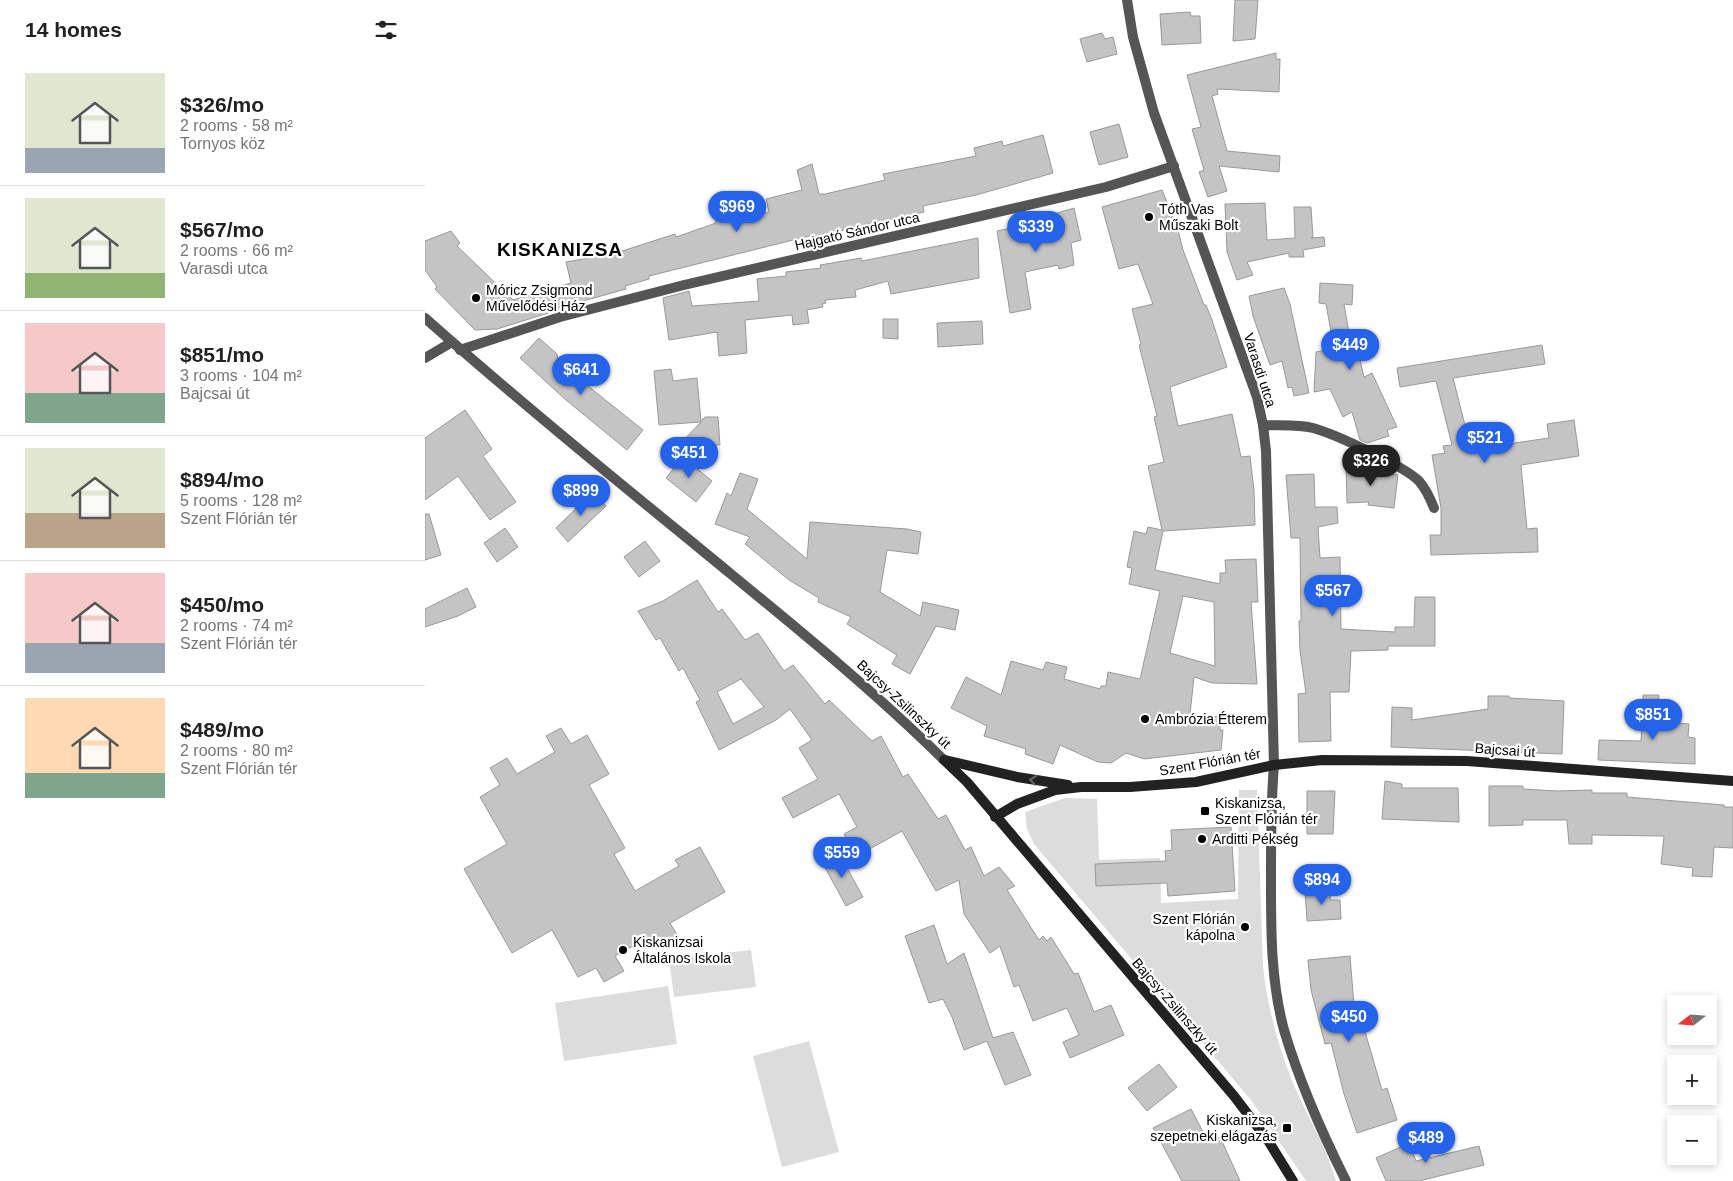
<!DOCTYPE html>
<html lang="en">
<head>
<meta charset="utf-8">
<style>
	:root { --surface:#fff; --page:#f6f6f6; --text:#222; --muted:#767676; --line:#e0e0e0; --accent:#2563eb }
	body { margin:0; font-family:Arial,sans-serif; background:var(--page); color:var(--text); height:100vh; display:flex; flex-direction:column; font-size:19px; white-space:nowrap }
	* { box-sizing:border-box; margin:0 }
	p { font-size:16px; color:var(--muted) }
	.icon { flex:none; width:28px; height:28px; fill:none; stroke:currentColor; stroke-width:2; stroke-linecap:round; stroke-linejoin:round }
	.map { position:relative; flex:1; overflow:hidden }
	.drawer { display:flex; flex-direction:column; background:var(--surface); width:425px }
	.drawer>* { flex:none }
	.needle { width:32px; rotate:253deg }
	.fabs { position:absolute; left:1242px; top:995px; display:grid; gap:10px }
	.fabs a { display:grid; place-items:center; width:50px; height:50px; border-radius:0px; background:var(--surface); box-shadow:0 2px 8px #0003; font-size:25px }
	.price { position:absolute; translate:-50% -42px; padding:0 11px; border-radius:18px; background:var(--accent); color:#fff; font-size:16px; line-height:32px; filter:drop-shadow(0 1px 2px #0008) }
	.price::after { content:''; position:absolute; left:50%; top:30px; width:15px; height:11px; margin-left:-8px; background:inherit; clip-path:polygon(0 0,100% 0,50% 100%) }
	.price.active { background:#222; color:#fff }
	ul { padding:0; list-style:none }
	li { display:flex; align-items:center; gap:15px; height:125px; padding:0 25px }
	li+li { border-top:1px solid var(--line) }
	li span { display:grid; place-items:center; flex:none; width:140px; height:100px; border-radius:0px; color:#555 }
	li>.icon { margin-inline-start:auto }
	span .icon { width:60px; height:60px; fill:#fffc; stroke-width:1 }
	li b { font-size:21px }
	h2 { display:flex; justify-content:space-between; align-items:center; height:60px; padding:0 25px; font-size:21px }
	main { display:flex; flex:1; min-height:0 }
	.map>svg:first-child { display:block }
</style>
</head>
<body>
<main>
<section class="drawer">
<h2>14 homes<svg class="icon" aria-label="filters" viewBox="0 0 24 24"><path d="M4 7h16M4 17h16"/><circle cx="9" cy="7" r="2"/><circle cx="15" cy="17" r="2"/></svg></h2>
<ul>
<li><span style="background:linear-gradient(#dfe7d0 75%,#9aa5b1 0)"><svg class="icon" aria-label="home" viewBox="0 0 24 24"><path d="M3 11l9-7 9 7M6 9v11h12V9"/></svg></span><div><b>$326/mo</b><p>2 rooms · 58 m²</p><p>Tornyos köz</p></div></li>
<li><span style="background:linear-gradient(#dfe7d0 75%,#8fb573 0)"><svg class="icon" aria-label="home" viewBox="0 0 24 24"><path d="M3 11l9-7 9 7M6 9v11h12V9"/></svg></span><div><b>$567/mo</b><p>2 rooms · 66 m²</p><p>Varasdi utca</p></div></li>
<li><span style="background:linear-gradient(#f6c9c9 70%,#7fa58c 0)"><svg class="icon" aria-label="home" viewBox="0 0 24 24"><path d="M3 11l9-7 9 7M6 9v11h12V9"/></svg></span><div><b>$851/mo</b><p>3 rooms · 104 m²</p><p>Bajcsai út</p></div></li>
<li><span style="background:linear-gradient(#dfe7d0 65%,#b9a48a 0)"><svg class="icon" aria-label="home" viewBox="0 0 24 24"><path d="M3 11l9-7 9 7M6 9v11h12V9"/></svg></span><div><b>$894/mo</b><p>5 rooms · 128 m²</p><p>Szent Flórián tér</p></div></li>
<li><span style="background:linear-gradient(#f6c9c9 70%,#9aa5b1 0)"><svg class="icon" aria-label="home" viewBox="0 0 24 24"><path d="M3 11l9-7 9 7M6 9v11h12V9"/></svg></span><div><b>$450/mo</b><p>2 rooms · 74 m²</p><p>Szent Flórián tér</p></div></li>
<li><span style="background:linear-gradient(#ffd9b3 75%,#7fa58c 0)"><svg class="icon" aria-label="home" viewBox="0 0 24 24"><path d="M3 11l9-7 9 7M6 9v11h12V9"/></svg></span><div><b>$489/mo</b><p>2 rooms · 80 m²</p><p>Szent Flórián tér</p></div></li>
</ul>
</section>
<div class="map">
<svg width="1308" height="1181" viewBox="0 0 1308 1181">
	<rect width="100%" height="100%" fill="#fff"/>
	<g fill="#dcdcdc">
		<path d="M814,790H832L838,966C842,1004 852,1042 866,1078C880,1113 901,1145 911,1181H881L826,1100L609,844L602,829L600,812L640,798L672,799L674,860L735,858L736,903L813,899Z"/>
		<polygon points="326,950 331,987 249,997 244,959"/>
		<polygon points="243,986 252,1044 139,1061 130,1003"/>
		<polygon points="384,1041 414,1152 357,1167 328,1056"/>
	</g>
	<g fill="#c4c4c4" stroke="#999" fill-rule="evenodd">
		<polygon points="810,0 833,0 830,39 808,41"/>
		<polygon points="765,12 766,16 775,16 776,43 737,45 735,14"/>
		<polygon points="677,33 680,39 688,37 692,54 662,62 655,39"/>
		<polygon points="851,53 851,59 855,59 854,92 792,89 793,94 787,96 802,151 855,156 854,172 794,166 802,191 783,197 774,172 779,170 767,129 776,127 762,75"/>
		<polygon points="694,124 703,157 674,165 665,132"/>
		<polygon points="618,135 628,173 551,195 498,206 499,212 414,231 414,233 389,240 388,235 224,276 224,279 200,286 201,289 133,308 133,310 72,329 50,330 10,289 12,287 0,270 0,241 26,231 35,243 32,246 88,300 146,283 141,262 191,253 250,234 251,237 291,223 290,220 312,213 314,220 344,212 341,199 377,190 372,170 387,164 394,194 400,194 460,180 458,174 551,156 549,148 577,141 578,146"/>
		<path d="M737,190L752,226L758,250L779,305H781L787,320L802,367L745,387L753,426L807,414L816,457L825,456L829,490L830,525L738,531L730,570L795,584V573H801L800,560L831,559L833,602H826L832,684L787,683L769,677L765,714L794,717L795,730H798L796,750L719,759L701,753L686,763L673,762L635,745L628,764L600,754L601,749L559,736L562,726L526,708L541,677L576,695L586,661L618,670L621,662L642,667L639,679L675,689L676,686H681L683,672L715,679L735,591L704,584L707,568L702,567L709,531L721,534L723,527L737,530L723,466L739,462L729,417L732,416L714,345L716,344L707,309L728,304L713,264L694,269L677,207ZM758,596L789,602L790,666L745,653Z"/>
		<polygon points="840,203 842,240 870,238 869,207 886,207 888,238 886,238 899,237 900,246 878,250 879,257 864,257 864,253 822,262 828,275 812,280 802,252 800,204"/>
		<polygon points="649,208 656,240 646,243 649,265 634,269 633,265 600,272 606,309 585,313 572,231 623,220 622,216"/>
		<polygon points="553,238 554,278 466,294 463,281 430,290 431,297 400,300 401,303 397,304 398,307 382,310 384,323 368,325 367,315 320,320 322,353 294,356 292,332 244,340 238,298 264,291 267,306 334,301 332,279 361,276 361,272 396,268 395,265 436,258 437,261"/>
		<polygon points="895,283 928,285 927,305 919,304 926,344 931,343 939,377 947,373 972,427 962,430 964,436 942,443 935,440 927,412 918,417 905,389 889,392 891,352 909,348 901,304 894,303"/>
		<polygon points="859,288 865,304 884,393 869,396 867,387 863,388 857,361 845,365 828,316 824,296"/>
		<polygon points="458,319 473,319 473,339 458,338"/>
		<polygon points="557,321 558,344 513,347 512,323"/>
		<polygon points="114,338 132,354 136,380 153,378 218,430 202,450 141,400 95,358"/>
		<polygon points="1117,345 1120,364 1028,378 1044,441 1075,436 1076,445 1124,438 1122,424 1149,420 1154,456 1096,465 1102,529 1112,528 1113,552 1006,555 1005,535 1016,535 1016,508 1007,455 1020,453 1018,446 1027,445 1011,381 975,387 972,368"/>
		<polygon points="246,369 248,381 272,378 276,421 280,417 293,417 295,445 286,445 272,461 254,445 276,422 234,425 229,371"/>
		<polygon points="40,410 67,449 58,456 91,502 65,520 33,476 0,500 0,438"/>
		<polygon points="258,457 287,481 271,502 241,478"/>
		<polygon points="941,464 941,470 973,475 969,508 943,505 944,502 922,503 921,465"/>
		<polygon points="315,473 333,479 322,509 382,559 385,522 482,529 496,532 493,554 462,550 455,592 495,616 498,602 534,610 530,630 511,626 485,674 467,664 472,655 422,624 426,617 393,602 394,598 364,580 320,544 325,537 290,524 302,493 306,496"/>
		<polygon points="889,474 890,507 912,507 913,523 893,527 895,558 915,557 916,629 970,632 970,627 989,627 990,597 1010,597 1010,646 963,646 963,650 926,651 924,692 905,692 906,741 874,742 873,694 881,693 875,651 874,621 876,621 875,538 866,538 861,475"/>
		<polygon points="168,492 181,506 143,542 131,528"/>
		<polygon points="0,514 4,514 16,555 0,560"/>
		<polygon points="80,528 93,547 72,562 59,543"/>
		<polygon points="220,541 235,561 214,577 199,557"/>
		<path d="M272,580L293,612L297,609L320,640L333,633L359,671L368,665L400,704L404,700L447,741L456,736L478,777L483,774L513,819L521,815L540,850L546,847L559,876L574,867L590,886L582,890L614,940L618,936L622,941L626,937L649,974L653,973L669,1012L686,1005L699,1035L645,1058L638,1042L654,1035L642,1008L608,1021L594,985L589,987L575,946L565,953L539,914L534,880L511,891L477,831L432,856L419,834L432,827L414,794L368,818L357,798L393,779L374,748L387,740L365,709L351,720L294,750L271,702L275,700L258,668L254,671L235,638L231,640L213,611L238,601ZM316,679L339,707L308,724L292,692Z"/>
		<polygon points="42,588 51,607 33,616 0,627 0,609"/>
		<polygon points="1218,695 1234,695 1232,721 1264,724 1263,737 1270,738 1270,764 1173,760 1174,740 1216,741"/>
		<polygon points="1063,696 1084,696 1084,698 1139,701 1137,754 966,747 967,707 987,708 987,720 1063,709"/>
		<polygon points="136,728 146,744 162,735 184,774 164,785 200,848 189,854 210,891 254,866 250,860 275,847 300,892 245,923 254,938 236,949 228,935 190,956 199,971 179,982 171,968 153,977 127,930 87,953 39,869 82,844 55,797 75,785 65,768 82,758 92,774 130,752 121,736"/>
		<polygon points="960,781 977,784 977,788 1033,788 1034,822 957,819"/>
		<polygon points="1064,786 1098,786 1098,789 1132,791 1167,790 1167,793 1202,793 1202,797 1299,805 1299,807 1308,807 1308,848 1289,847 1287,877 1267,876 1268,868 1236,864 1239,836 1167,835 1167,844 1144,844 1142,820 1098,820 1098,825 1064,826"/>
		<polygon points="882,791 910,791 908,834 882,834"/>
		<polygon points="806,827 810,891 743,896 742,883 671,886 670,864 741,861 740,851 747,850 746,830"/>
		<polygon points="414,853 438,897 421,906 397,862"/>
		<polygon points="906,889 905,900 915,900 916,919 882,921 880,891"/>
		<polygon points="509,925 522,964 539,953 568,1038 588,1032 606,1075 580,1085 562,1041 539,1050 527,1017 518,999 504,1003 480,936"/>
		<polygon points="925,956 929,1005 932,1004 957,1090 962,1088 972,1120 932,1133 919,1094 906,1043 900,1044 886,990 883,960"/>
		<polygon points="734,1064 752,1087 722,1111 703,1088"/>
		<polygon points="766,1109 784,1143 795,1137 815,1181 757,1181 728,1128"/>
		<polygon points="978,1146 985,1146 991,1161 1054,1146 1059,1165 994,1181 961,1181 951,1158"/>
	</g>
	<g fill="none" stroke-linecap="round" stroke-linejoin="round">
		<g stroke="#555" stroke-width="10">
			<path d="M702,0L708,37L729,113L832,397L838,425L841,451L849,765C846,801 846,836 846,872C846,925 845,978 859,1030C875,1084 896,1131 921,1181"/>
			<polyline points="35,350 135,317 259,285 681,187 749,166"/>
			<polyline points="0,358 27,342"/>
			<path d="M838,425C854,426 872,424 888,428C910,434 979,466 994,481C1001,489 1005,498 1009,508"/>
		</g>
		<path stroke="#555" stroke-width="10" d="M0,318C87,395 177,469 267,542C353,613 440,682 519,760"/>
		<g stroke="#222" stroke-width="10">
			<polyline points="519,760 542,782 809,1096 844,1142 868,1181"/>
			<polyline points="520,760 592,777 643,785"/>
			<polyline points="570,817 592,804 630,790 656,787 705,787 771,782 849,765 897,760 1042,761 1308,781"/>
		</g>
	</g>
	<defs><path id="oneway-chevron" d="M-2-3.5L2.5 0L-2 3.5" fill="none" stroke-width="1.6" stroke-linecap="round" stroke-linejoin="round" transform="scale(1.25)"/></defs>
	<use stroke="#646464" href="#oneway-chevron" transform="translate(608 780) rotate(-172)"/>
	<g fill="#000" stroke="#fff" stroke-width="2">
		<circle cx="724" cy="217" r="5"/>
		<circle cx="51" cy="298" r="5"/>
		<circle cx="720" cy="719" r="5"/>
		<rect x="775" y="806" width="10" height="10" rx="2.5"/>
		<circle cx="777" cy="839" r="5"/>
		<circle cx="820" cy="927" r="5"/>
		<circle cx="198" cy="950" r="5"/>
		<rect x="857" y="1123" width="10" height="10" rx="2.5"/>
	</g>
	<g text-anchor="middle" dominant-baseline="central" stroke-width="4.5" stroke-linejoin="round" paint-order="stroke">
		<g font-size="14" fill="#000" stroke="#fff" text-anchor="start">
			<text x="734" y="209">Tóth Vas<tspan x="734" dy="16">Műszaki Bolt</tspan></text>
			<text x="61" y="290">Móricz Zsigmond<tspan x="61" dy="16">Művelődési Ház</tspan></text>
			<text x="730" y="719">Ambrózia Étterem</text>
			<text x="790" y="803">Kiskanizsa,<tspan x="790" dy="16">Szent Flórián tér</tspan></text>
			<text x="787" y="839">Arditti Pékség</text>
			<text x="810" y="919" text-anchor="end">Szent Flórián<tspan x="810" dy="16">kápolna</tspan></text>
			<text x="208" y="942">Kiskanizsai<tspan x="208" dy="16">Általános Iskola</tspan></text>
			<text x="852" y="1120" text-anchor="end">Kiskanizsa,<tspan x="852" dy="16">szepetneki elágazás</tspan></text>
		</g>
		<g font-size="14" fill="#000" stroke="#fff">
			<text transform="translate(432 231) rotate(-13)">Hajgató Sándor utca</text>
			<text transform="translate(835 370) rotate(72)">Varasdi utca</text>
			<text transform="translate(479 704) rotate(43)">Bajcsy-Zsilinszky út</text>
			<text transform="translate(1080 750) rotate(4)">Bajcsai út</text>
			<text transform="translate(785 762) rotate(-10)">Szent Flórián tér</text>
			<text transform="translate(750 1006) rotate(49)">Bajcsy-Zsilinszky út</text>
		</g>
		<g font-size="19" font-weight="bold" letter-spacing="1" fill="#000" stroke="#fff">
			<text x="135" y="249">KISKANIZSA</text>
		</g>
	</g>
</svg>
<div class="fabs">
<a><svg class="needle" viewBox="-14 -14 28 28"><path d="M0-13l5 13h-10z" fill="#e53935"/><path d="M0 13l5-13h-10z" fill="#767676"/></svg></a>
<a>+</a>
<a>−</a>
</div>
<b class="price" style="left:312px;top:233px">$969</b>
<b class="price" style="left:611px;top:253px">$339</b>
<b class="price" style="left:925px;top:371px">$449</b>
<b class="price" style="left:156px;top:396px">$641</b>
<b class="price" style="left:1060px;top:464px">$521</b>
<b class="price" style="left:264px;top:479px">$451</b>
<b class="price active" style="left:946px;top:487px">$326</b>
<b class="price" style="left:156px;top:517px">$899</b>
<b class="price" style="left:908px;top:617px">$567</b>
<b class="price" style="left:1228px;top:741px">$851</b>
<b class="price" style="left:417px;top:879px">$559</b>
<b class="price" style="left:897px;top:906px">$894</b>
<b class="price" style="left:924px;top:1043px">$450</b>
<b class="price" style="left:1001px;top:1164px">$489</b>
</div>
</main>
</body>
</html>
